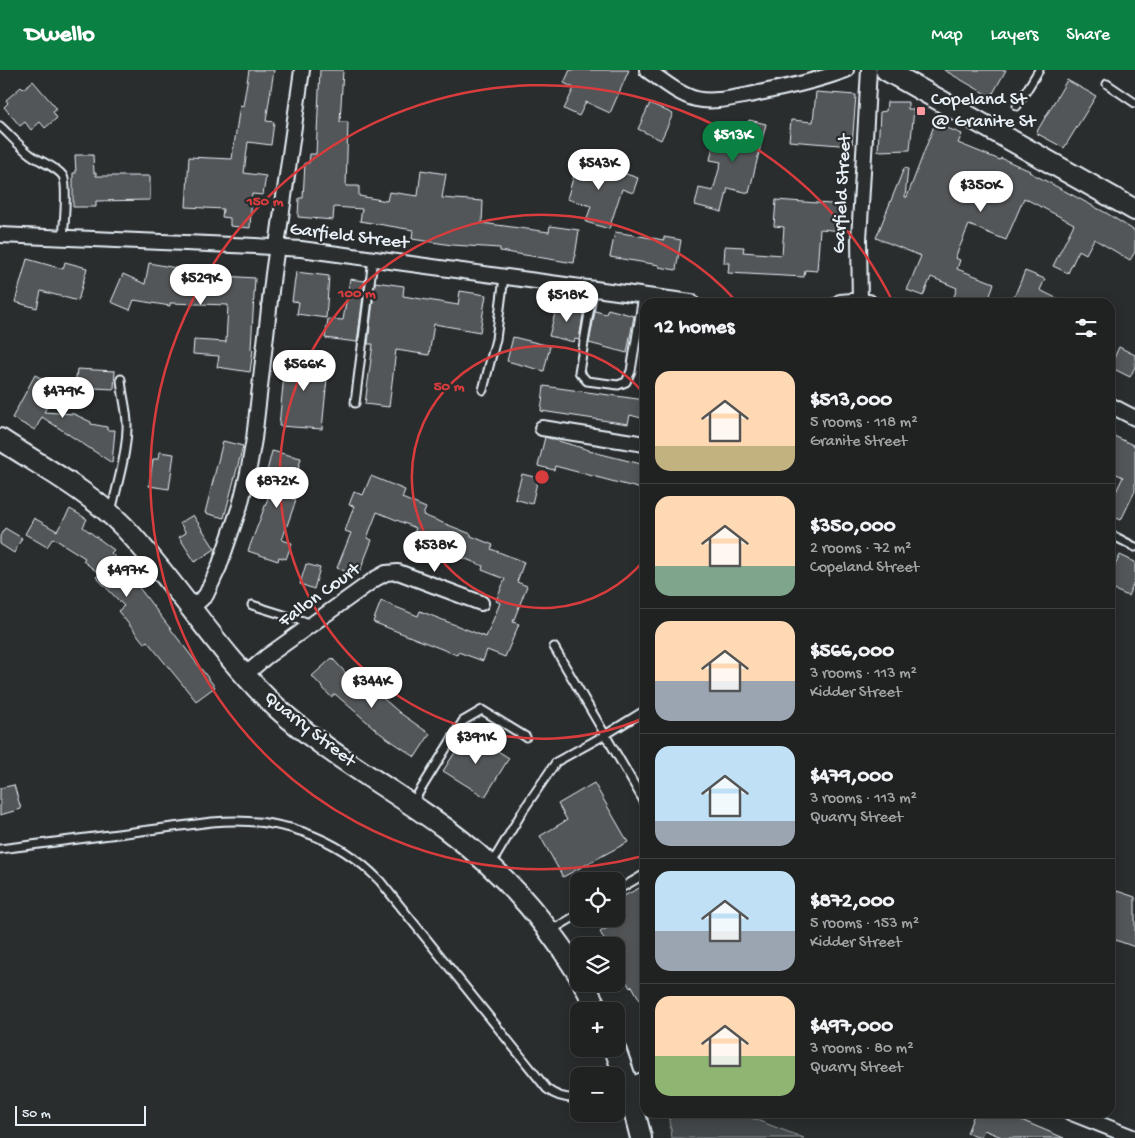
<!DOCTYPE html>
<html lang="en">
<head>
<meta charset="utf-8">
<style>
	:root { --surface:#202222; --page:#2d2f2f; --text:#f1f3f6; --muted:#a2a4a5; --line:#3d3f40; --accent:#0b8043 }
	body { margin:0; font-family:"Gochi Hand",sans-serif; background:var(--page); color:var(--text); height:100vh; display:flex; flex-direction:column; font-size:19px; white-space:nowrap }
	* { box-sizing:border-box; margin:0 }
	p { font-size:16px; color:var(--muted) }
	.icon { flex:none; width:28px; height:28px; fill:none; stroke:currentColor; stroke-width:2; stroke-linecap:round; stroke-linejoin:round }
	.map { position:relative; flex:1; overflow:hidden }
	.panel { position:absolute; left:640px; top:228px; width:475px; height:820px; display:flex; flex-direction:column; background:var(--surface); border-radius:15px; box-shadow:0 2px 12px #0003,0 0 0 1px var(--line) }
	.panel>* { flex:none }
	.buttons { position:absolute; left:570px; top:802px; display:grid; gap:10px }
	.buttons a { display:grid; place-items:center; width:55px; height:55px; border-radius:10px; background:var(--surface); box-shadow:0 2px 12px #0003,0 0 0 1px var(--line); font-size:25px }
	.scale { position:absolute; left:15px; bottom:12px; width:131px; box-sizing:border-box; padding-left:5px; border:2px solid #e8f1f8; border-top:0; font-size:14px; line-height:18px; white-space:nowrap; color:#e8f1f8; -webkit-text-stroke:4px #2a2d2e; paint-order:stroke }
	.price { position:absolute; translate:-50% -42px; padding:0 11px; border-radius:18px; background:#fff; color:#222; font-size:16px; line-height:32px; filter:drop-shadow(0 1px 2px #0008) }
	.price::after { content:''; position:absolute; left:50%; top:30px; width:15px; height:11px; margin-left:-8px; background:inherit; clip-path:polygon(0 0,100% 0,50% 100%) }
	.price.active { background:var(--accent); color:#fff }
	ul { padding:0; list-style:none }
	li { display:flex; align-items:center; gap:15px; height:125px; padding:0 15px }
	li+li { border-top:1px solid var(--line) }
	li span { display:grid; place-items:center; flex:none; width:140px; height:100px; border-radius:15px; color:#555 }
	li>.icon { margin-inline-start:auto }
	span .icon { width:60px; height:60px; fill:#fffc; stroke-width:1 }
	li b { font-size:21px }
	h2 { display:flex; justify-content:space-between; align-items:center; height:60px; padding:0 15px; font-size:21px }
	header { display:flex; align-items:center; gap:30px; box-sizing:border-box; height:70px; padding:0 25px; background:var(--accent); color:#fff }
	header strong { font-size:24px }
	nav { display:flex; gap:28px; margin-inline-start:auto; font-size:18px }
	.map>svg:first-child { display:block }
</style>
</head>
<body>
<header>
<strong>Dwello</strong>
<nav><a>Map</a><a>Layers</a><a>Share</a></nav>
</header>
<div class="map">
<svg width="1135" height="1068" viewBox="0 0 1135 1068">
	<rect width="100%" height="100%" fill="#2a2d2e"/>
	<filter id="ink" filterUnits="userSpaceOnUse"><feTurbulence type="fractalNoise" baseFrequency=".02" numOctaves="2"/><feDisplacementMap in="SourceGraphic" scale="10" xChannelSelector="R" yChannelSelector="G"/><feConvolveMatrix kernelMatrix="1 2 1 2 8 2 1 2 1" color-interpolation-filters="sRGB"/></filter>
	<g filter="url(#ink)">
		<polygon fill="#424648" stroke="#959ca0" points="669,1043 747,1043 746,1046 804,1068 672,1068"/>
		<g fill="#535759" stroke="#e8f1f8">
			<polygon points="249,0 274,0 266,51 274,52 271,75 248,72 244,103 266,106 263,125 252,124 250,158 230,156 230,148 222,147 223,139 186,137 189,87 232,89 240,35 243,36"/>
			<polygon points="320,0 343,0 340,52 348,52 346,116 359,116 359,126 387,131 389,122 418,126 421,100 446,104 442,128 483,131 482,153 549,162 550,156 579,160 574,193 500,181 500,178 452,175 412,169 413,160 360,151 362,139 334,137 333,150 298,147 299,128 303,128 305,93 309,93 310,84 316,84"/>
			<polygon points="570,0 629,0 610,43 586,32 579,46 564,39 574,18 564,13"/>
			<polygon points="944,0 1006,0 991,27"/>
			<polygon points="1067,10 1096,26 1064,78 1036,63"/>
			<polygon points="33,11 57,39 53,42 57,48 45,58 40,52 31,60 25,52 20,56 4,37 8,33 6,30 21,17 23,19"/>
			<polygon points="816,22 856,25 852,76 789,71 791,50 813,52"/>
			<polygon points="887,32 908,32 908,39 914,39 910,80 878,81 880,42 886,41"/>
			<polygon points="650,33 673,44 661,70 638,59"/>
			<polygon points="749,50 766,54 749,123 728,118 722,142 695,135 699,118 713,121 721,92 710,90 713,76 710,75 714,57 745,65"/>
			<polygon points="935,53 962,64 958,73 1000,90 1001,88 1030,101 1029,102 1108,144 1135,161 1135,182 1130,190 1094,169 1086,184 1079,180 1068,203 1053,196 1074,154 1024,128 1006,170 969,155 955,188 960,190 957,199 994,213 988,232 952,232 957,218 931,207 923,226 907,220 921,186 876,168 904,98 908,99 905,127 907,127"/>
			<polygon points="75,85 93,85 94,103 96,103 96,106 150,106 150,130 96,131 96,137 73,137 73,103 76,103"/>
			<polygon points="579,88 638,108 633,123 622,119 609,159 586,152 591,136 567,129"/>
			<polygon points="776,130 845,135 843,161 820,159 817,201 805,200 804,207 728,203 729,193 724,193 725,176 744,177 743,182 782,185 784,157 774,156"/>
			<polygon points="615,162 664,170 664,167 681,170 676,200 659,197 659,195 610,187"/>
			<polygon points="27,189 63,199 65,192 87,198 78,231 41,221 37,238 15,232"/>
			<polygon points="149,193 176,198 176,200 208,201 208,205 255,208 251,279 253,280 250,302 217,297 219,286 193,284 194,270 226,272 228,235 170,233 170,236 134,230 130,240 111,232 123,204 145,214"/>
			<polygon points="1025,201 1045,209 1040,220 1064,232 1012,232"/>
			<polygon points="296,202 329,206 326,248 297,244 299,232 292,231"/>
			<polygon points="350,209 365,211 357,272 325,268 328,249 343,250"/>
			<polygon points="375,212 404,216 403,226 458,235 460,221 486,225 480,262 434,254 429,285 396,280 389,337 365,334 373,274 368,274"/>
			<polygon points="558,232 584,239 579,270 575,269 574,272 549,266"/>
			<polygon points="608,239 634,246 627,283 589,273 595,241 606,244"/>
			<polygon points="513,267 550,276 544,301 507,291"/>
			<polygon points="1119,277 1135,285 1135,297 1130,307 1110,297"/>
			<polygon points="286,284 329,288 322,359 279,356"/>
			<polygon points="77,299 115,301 114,319 75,317"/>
			<polygon points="35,305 58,317 44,342 74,344 91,352 91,354 107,357 107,360 115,360 112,393 42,347 35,360 12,348"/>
			<polygon points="544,316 645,330 645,349 630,345 628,354 541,341"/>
			<polygon points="1110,364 1135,376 1135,421 1121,450 1110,445 1110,434 1123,407 1110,401"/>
			<polygon points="545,367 589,380 589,381 645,395 645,420 555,396 554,400 538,396"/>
			<polygon points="223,371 243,376 224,448 205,443"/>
			<polygon points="272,381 301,388 291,428 296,430 282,470 292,473 286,489 279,487 278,491 248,481 276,407 266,405"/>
			<polygon points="159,382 174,384 169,419 149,416 153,389 158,389"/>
			<polygon points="522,404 538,408 532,434 515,429"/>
			<polygon points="371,406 405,420 402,428 426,438 423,445 471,464 471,466 493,475 491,479 524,492 517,512 527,516 513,552 519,554 505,587 487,580 483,591 458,582 457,585 373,552 381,531 418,546 420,541 486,567 500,533 496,531 505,509 482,500 483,496 461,487 462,485 412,468 416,458 377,442 367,468 372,470 358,506 337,498 351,463 345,461 354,436 349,435 354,422 363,425"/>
			<polygon points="70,439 87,449 83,457 114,480 111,483 140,513 137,515 215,617 196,631 147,571 144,573 118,541 124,536 96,507 100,504 83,491 85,488 53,468 47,477 25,464 34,448 57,461"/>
			<polygon points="193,445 215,479 195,492 179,467 186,463 180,453"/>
			<polygon points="5,458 22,468 14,483 0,474 0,466"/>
			<polygon points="1120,485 1135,492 1135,510 1128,526 1110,518 1110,506"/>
			<polygon points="306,494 320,498 314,519 300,514"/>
			<polygon points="332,588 365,624 370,617 400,643 430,664 415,687 381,664 335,624 331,627 312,606"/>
			<polygon points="468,662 509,688 485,727 443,701"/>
			<polygon points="594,713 628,772 563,807 540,766 567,750 558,734"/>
			<polygon points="14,715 21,739 0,745 0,718"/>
			<polygon points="645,815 645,939 632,916 630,918 616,892 616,876 608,876 600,862 616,853 616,830"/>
			<polygon points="1117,821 1135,827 1135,877 1110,868 1110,841"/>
			<polygon points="975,1042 1002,1042 1064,1068 1004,1068 984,1060 980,1068 967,1063"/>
		</g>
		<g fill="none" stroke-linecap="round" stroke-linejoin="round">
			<g stroke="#e8f1f8" stroke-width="11">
				<g id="lane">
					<polyline points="1107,14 1135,33"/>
					<polyline points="1017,36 1039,0"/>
					<path d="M0,56C10,65 20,77 31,85C40,92 56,96 63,106C68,116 64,155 63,168"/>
					<polyline points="593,219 579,302 587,311 618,315 626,312 631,301 643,226"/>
					<polyline points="483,320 496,269 504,207"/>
					<polyline points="355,333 373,189"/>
					<path d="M111,442C117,415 126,387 127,359C128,342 122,326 121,309"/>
					<polyline points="1110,464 1135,477"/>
					<polyline points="252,535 313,554"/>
					<polyline points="554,577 645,733"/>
					<polyline points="413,732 463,651 482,640 526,667"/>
					<path d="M0,779L212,752C276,746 336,765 380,811L547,1019C557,1027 567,1029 579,1028"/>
					<polyline points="492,793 524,739 556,692 605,665 644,641"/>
					<polyline points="616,821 645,804"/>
					<polyline points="550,861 579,844"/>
				</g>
			</g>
			<g stroke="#e8f1f8" stroke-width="18">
				<g id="street">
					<path d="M647,0C663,11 678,24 696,29C713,33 732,28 749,25C782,18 814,12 846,0"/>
					<polyline points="0,165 255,176 301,179 691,232"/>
					<polyline points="840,232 852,231 869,232"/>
					<polyline points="860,232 859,169 869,0"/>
					<polyline points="1110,335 1135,348"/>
					<polyline points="542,358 645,374"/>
					<polyline points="191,539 206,525 219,497 240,436 248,403 254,369 273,204 302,0"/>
					<polyline points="245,605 266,587 375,509 386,503 398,502 481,533"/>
					<polyline points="628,1016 645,1009"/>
					<polyline points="1069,1042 1135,1068"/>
				</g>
			</g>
			<g stroke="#e8f1f8" stroke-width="24">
				<g id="secondary">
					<polyline points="886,0 1135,140"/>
					<path d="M0,369C41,396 90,422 124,457C178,514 218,583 276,637C327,684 389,717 445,758C499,798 544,848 579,905"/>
					<polyline points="584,914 598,941"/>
					<polyline points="615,979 628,1016 641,1068"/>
				</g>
			</g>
			<use href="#lane" stroke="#2a2d2e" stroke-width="7"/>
			<use href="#street" stroke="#2a2d2e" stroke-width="14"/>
			<use href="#secondary" stroke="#2a2d2e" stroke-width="20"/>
		</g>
	</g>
	<g fill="none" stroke="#d83c3d" stroke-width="2.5">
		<path d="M645 489A131 131 0 1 1 645 325"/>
		<path d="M644 648A262 262 0 1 1 737 232"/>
		<path d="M643 786A392 392 0 1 1 893 232"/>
	</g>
	<rect fill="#ff9aa2" stroke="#2a2d2e" stroke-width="2" x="916" y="36" width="10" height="10" rx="2.5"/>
	<g text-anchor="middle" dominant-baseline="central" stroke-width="4.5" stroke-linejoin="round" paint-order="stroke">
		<g font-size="19" fill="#e8f1f8" stroke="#2a2d2e" text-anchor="start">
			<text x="931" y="30">Copeland St<tspan x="931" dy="22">@ Granite St</tspan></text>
		</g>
		<g font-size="19" fill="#e8f1f8" stroke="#2a2d2e">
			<text transform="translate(843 124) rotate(-87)">Garfield Street</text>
			<text transform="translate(349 167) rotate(7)">Garfield Street</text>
			<text transform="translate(320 526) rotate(-36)">Fallon Court</text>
			<text transform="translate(309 660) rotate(38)">Quarry Street</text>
		</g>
	</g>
	<circle cx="542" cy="407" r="8" fill="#d83c3d" stroke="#2a2d2e" stroke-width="2.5"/>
	<g font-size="15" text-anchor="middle" font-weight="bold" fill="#d83c3d" stroke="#2a2d2e" stroke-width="4.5" stroke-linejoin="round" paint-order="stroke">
		<text x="265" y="135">150 m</text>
		<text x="357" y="227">100 m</text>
		<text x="449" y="320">50 m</text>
	</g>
</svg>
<div class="buttons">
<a><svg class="icon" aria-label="locate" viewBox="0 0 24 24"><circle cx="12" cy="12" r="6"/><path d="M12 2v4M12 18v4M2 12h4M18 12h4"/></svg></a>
<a><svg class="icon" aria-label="layers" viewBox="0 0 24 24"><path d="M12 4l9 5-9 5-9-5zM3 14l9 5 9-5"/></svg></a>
<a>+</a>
<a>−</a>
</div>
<div class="scale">50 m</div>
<b class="price active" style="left:733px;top:93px">$513K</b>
<b class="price" style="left:599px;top:121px">$543K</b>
<b class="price" style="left:981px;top:143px">$350K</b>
<b class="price" style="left:201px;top:236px">$529K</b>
<b class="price" style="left:567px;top:253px">$518K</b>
<b class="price" style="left:304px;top:322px">$566K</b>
<b class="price" style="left:63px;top:349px">$479K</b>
<b class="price" style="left:277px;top:439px">$872K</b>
<b class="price" style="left:435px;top:503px">$538K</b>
<b class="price" style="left:127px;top:528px">$497K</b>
<b class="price" style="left:372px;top:639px">$344K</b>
<b class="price" style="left:476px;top:695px">$391K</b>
<section class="panel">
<h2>12 homes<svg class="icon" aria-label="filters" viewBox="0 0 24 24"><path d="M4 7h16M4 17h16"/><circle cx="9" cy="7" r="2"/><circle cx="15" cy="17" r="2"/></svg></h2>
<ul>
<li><span style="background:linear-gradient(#ffd9b3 75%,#c2b280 0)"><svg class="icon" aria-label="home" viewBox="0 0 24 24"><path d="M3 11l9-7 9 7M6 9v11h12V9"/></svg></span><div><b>$513,000</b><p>5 rooms · 118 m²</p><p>Granite Street</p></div></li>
<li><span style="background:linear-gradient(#ffd9b3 70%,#7fa58c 0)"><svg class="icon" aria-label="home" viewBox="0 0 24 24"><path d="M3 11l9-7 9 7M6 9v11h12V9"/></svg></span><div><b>$350,000</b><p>2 rooms · 72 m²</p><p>Copeland Street</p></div></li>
<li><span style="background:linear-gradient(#ffd9b3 60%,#9aa5b1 0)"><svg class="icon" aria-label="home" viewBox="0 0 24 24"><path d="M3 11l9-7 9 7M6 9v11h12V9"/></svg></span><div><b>$566,000</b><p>3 rooms · 113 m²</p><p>Kidder Street</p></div></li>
<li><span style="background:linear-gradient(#bfe0f5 75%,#9aa5b1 0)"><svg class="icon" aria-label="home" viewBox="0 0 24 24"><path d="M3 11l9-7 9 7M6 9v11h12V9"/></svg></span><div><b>$479,000</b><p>3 rooms · 113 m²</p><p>Quarry Street</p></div></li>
<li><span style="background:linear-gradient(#bfe0f5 60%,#9aa5b1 0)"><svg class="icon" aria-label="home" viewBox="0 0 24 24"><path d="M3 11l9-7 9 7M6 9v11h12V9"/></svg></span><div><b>$872,000</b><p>5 rooms · 153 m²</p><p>Kidder Street</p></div></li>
<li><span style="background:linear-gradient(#ffd9b3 60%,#8fb573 0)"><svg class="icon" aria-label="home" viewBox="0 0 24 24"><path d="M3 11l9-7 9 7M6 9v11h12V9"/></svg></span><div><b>$497,000</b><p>3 rooms · 80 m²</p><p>Quarry Street</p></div></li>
</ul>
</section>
</div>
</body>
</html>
